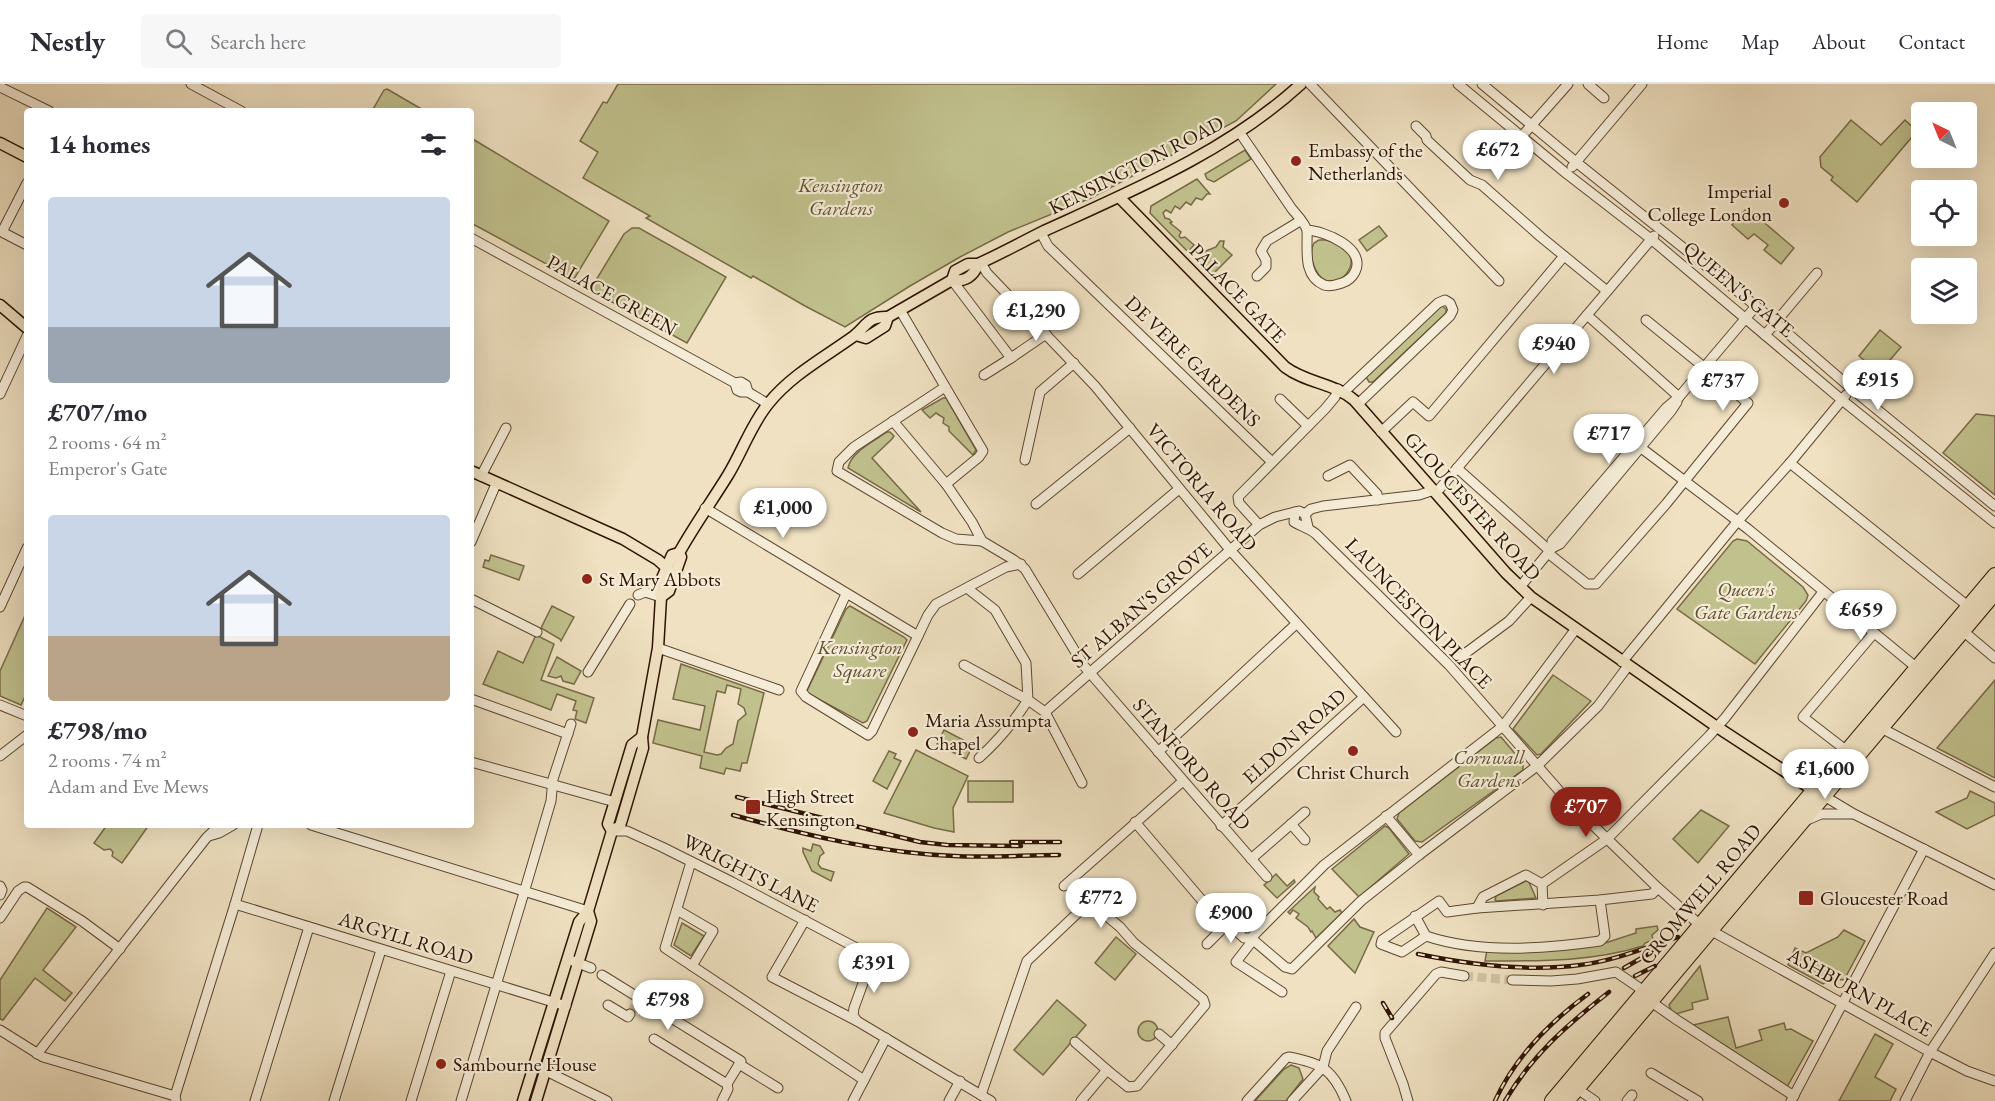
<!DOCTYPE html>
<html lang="en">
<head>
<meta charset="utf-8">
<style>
	:root { --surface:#fff; --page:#f7f7f7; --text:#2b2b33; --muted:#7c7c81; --line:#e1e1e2; --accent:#8f2418 }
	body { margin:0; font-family:"EB Garamond",serif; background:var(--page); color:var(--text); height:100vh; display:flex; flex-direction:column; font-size:22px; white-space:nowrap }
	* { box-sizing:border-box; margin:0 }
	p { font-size:20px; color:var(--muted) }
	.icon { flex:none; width:33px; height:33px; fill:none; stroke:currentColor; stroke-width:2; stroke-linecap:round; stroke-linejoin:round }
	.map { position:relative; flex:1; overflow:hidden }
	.sheet { position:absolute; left:24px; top:24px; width:450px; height:720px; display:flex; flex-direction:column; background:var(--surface); border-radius:6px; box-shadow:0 6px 24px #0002 }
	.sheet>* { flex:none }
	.needle { width:39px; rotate:317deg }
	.buttons { position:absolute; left:1911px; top:18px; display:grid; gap:12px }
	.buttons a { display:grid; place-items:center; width:66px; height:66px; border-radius:6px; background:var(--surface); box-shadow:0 6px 24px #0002; font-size:30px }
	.price { position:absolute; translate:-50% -51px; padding:0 14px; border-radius:21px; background:#fff; color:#222; font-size:20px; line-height:39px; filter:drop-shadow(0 2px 3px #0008) }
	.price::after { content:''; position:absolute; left:50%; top:36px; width:18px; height:14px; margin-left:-9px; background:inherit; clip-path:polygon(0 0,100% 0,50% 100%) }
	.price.selected { background:var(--accent); color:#fff }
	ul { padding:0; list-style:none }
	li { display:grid; align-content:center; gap:12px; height:318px; padding:0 24px }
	li span { display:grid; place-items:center; height:186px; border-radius:6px; color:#555 }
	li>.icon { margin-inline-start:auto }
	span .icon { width:108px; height:108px; fill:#fffc; stroke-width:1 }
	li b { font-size:26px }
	h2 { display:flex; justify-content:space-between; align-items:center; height:72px; padding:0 24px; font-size:26px }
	header { display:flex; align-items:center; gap:36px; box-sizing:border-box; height:84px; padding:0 30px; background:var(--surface); border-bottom:2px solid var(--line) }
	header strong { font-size:28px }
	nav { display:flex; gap:33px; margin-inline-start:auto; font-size:21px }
	.search { width:420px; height:54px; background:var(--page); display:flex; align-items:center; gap:15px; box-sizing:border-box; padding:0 21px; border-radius:6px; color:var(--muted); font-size:22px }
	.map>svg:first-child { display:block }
</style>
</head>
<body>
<header>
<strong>Nestly</strong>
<div class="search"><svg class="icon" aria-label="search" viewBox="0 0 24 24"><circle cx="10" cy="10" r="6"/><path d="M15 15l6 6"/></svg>Search here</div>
<nav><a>Home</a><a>Map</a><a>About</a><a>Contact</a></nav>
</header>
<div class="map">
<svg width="1995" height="1017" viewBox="0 0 1995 1017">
	<rect width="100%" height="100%" fill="#efe1c1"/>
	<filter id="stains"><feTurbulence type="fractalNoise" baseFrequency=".00333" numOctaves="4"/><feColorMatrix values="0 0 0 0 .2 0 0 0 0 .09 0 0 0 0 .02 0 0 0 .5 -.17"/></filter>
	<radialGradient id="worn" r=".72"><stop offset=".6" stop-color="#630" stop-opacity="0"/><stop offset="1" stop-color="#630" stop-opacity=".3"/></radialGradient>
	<g fill="#c1c18d" stroke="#786a47" stroke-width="1.5" fill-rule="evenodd">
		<polygon points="618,0 1276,0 1236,37 1091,114 1008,148 960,173 910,202 845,243 805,222 753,192 751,194 646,134 650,132 583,94 598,68 580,57 603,18 607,19"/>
		<polygon points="387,5 425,27 372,27 384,6"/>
		<polygon points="1851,36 1881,61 1905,36 1917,47 1857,118 1831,96 1833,93 1821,83 1820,73"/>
		<polygon points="471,54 609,137 574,195 471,139"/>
		<polygon points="1245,66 1251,75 1214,98 1207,95 1205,90"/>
		<polygon points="1197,95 1210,110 1207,110 1202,116 1196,114 1191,121 1186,118 1180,125 1175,122 1171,129 1166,126 1163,129 1165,134 1169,135 1172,138 1170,139 1181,148 1179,152 1181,154 1185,153 1194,161 1188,168 1150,129 1151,122"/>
		<polygon points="1747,124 1794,164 1781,180 1764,166 1768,161 1754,150 1748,155 1732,141"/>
		<polygon points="1379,142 1387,152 1367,167 1359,156"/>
		<polygon points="632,144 639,144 726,193 687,259 590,206 624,150"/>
		<path d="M1326,156C1381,166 1331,225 1314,182C1311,174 1310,166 1314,159L1319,156Z"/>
		<polygon points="1220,157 1224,157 1223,163 1232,171 1211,192 1196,177 1206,167 1216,163"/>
		<polygon points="1442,222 1446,225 1446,229 1373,298 1369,298 1366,293 1439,223"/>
		<polygon points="1880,246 1901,263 1879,289 1859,272"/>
		<polygon points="943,314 946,314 976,366 973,371 949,347 949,343 943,339 944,334 936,329 930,334 922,326"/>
		<polygon points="1976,330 1995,332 1995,411 1943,369"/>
		<path d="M887,348H890L894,352L892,355L872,374L921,428L848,384C851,368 874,357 887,348Z"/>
		<polygon points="1737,455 1747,457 1803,503 1808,511 1806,517 1755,580 1677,525 1733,457"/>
		<polygon points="491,471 524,482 519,496 483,483 485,476 489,477"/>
		<polygon points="552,522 574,533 561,557 560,555 541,544"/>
		<polygon points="850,522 904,553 907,556 867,637 863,639 809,610 807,607 846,525"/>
		<polygon points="27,527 27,608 21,621 0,612 0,587"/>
		<polygon points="536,551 554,560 541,596 594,614 586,639 575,635 577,627 573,626 576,617 557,610 551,626 483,600 498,567 523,579"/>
		<polygon points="557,573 581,587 574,600 563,597 561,592 556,594 548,592"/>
		<path d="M681,580L764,609L747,679H742L740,687L726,684L724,690L700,684L702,672L653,659L658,636L700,646L705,622L673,615ZM727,601L741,605L738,620L744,624L746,630L738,637L733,660L726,664L721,670L717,671L704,668L717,607L725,609Z"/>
		<polygon points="1553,591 1591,617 1541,670 1537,671 1513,645"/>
		<polygon points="1995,596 1995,694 1937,664"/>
		<polygon points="944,646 973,661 966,675 937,660"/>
		<polygon points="1501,653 1523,679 1523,686 1422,758 1415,757 1397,735 1399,729 1496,654"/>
		<polygon points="916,666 968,692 953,724 954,748 934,744 884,729"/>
		<polygon points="889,667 896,670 894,674 901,677 887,705 873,697"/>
		<rect x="968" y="697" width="45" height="21"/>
		<polygon points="1970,707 1995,719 1995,731 1967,745 1936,728 1967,714"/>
		<polygon points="1701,726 1729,742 1698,779 1673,755"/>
		<polygon points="107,741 149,741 122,779 112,772 113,768 110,765 104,766 94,759"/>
		<polygon points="1385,742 1389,744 1409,770 1359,813 1332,785"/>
		<polygon points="813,760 820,762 824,769 820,772 818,780 821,784 834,788 831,797 812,787 803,768 803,764 811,767"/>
		<polygon points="1276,790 1287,802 1294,796 1295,798 1277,814 1264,801"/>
		<polygon points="1528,796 1536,814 1497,817 1495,816 1496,812"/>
		<polygon points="1315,803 1314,808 1319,813 1318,815 1327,825 1330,823 1335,828 1340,826 1342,829 1316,854 1312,847 1311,848 1308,843 1296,834 1299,830 1293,826 1290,830 1288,828"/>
		<polygon points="47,824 76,843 43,886 72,909 65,917 35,894 3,936 0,935 0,896"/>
		<polygon points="1354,835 1360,843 1374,848 1355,889 1328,862"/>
		<polygon points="682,839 704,852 691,872 674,861"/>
		<path d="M1657,842L1658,846L1652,851L1653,856L1645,859L1643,862C1591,878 1539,877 1485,877L1487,866L1599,861L1636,849V845Z"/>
		<polygon points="1844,846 1865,857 1844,896 1831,895 1823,900 1788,881 1795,864 1806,869 1838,853"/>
		<polygon points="1116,853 1136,870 1115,896 1095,879"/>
		<polygon points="1700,882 1708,915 1692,919 1693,925 1676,930 1671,926 1669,921"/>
		<polygon points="1057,916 1086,941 1043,991 1014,966"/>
		<polygon points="1728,933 1736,964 1762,956 1759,946 1784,939 1786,946 1791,945 1813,957 1787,1003 1693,941"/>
		<circle cx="1148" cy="947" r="10"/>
		<polygon points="1875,950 1893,960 1875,993 1896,1005 1890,1017 1839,1017"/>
		<polygon points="1291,981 1299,984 1303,995 1286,1017 1255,1017 1284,985"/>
	</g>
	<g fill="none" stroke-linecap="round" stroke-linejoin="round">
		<g stroke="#d2c2a4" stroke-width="9" stroke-dasharray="9 4.5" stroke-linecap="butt">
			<polyline points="1464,892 1512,896"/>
			<polyline points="630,930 637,918"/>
		</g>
		<g stroke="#5e4631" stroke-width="11">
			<g id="minor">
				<polyline points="191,0 241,27"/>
				<polyline points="1310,0 1499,197"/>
				<polyline points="1458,0 1567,90 1651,155 1842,316 1995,439"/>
				<polyline points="1482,0 1576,78 1756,222 1852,305 1995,422"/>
				<polyline points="1588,0 1604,14"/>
				<polyline points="0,3 49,27"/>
				<polyline points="1416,42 1426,52 1427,56 1470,96 1482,101 1541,153 1607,207"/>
				<path d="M1240,49C1257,74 1274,99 1292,125C1296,130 1306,140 1307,147C1308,164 1302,192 1324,201C1329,203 1336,201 1342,199C1348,197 1352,194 1355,188C1367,164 1324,147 1307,146"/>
				<polyline points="1522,52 1568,0"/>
				<polyline points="1572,83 1642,0"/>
				<polyline points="27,99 2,148 27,161"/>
				<polyline points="1041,149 1048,162 1272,378"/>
				<polyline points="471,154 735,299 741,298 746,301 748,308"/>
				<polyline points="981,179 987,189 1095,302 1231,467 1396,648"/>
				<polyline points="1257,192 1266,183 1266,176 1261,167 1267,157 1300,137"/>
				<polyline points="952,196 1011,274 1046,250"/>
				<polyline points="900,226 983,367 979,373 946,400"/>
				<polyline points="1587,231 1679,313"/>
				<polyline points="1765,251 1817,189"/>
				<polyline points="984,291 1011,274"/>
				<polyline points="735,299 737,306 741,308 748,308 768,320"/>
				<polyline points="945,303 854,363 839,378 837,387 942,449 956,455 982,457"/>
				<polyline points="1344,308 1438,219 1445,216 1450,219 1453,226 1450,232 1358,320"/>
				<polyline points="0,310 27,252"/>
				<polyline points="1280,315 1308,342"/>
				<polyline points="893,337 946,400 972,438 982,457 1014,476 1025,485 1084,582 1267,793"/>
				<polyline points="1381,348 1413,318 1429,332 1564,172"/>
				<polyline points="1636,360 1748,445 1917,584"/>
				<polyline points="1025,376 1040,308 1074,279"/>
				<polyline points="1790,379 1969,523"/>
				<polyline points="1457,384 1550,467"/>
				<polyline points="481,392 506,344"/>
				<polyline points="1328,392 1350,381 1377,410 1378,416"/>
				<polyline points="1436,409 1654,152"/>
				<polyline points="1036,420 1130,344"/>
				<polyline points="705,424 918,552 872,647 868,651 806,613 801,607 846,510"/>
				<path d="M1295,428L1294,438C1302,443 1309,444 1316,450L1449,581L1569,718L1658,804L1700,841"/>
				<polyline points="1305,430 1311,425 1323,422 1419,411 1434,406"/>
				<polyline points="1259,441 1239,419 1238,413 1325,325 1335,313 1338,305"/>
				<polyline points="471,458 496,400"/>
				<polyline points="1552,464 1552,457 1666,324 1679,313 1756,222"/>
				<polyline points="1548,469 1587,500 1596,500 1666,420 1748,319 1646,236"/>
				<polyline points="1078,490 1179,405"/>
				<polyline points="1520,503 1552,464 1560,460 1671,327 1677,318"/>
				<polyline points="967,504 995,526 1026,579 1028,616 1045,628 1082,699"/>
				<polyline points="638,511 645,508 661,513"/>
				<polyline points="471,515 537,548"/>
				<polyline points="0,523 27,464"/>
				<polyline points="1963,547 1995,574"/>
				<polyline points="918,552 928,531 936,520 1006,483 1021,480"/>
				<polyline points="658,564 779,606"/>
				<polyline points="1459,574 1509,537 1531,513"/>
				<polyline points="1622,578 1737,438 1790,379 1846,311"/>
				<path d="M964,581L1028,616C1015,636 997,658 979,674"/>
				<polyline points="588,588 630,520"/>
				<polyline points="471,615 568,650"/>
				<polyline points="0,621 27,632"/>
				<polyline points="1045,628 1259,441 1275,433 1299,427 1305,430 1308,443"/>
				<polyline points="1881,644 1995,703"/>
				<polyline points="1847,667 1803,633 1874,549"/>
				<polyline points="1158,668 1296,540"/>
				<polyline points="0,672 27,651"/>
				<polyline points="471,678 615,718"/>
				<polyline points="1824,712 1854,730 1995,801"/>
				<polyline points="1386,732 1419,771"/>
				<polyline points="1807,736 1821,730 1852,730"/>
				<polyline points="1135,738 1211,827"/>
				<polyline points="1291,740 1305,756"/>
				<polyline points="311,741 588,827"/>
				<polyline points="1221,742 1364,613"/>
				<polyline points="612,747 627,747 662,763 732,798 866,869 871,877 854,924 853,931 857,937"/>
				<polyline points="209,752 219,749 233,741"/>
				<polyline points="1251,775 1305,728"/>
				<polyline points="691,778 665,864 864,996"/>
				<polyline points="1542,800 1607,755 1709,652 1725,634 1823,508"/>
				<polyline points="0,802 2,806 0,811"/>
				<polyline points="1064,802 1183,697"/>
				<polyline points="235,820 566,922"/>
				<polyline points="1477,824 1483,813 1526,791 1542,800 1543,821"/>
				<polyline points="677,826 713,847 692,882"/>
				<polyline points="1415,832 1426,852 1402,868 1381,860 1382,856 1439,817 1447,828 1477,824 1600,816 1652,810 1658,804"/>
				<polyline points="0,834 18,807 24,803 27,803 82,837 120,865"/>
				<polyline points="805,836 772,893 857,937 991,1017"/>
				<polyline points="1710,846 1930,968 1967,987 1995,997"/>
				<path d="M1426,852C1480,870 1545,865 1600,857L1605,852L1600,816"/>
				<polyline points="1251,854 1285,883 1292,885 1361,817 1419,771 1537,682 1598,622 1628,582"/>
				<polyline points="1251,854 1324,781 1503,642 1575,546"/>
				<polyline points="1253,856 1236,878 1282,908"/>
				<polyline points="1207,860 1228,839 1244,854 1251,854"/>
				<polyline points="573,877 591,884"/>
				<polyline points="602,891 741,977 727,1000 728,1005 722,1017"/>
				<polyline points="1512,896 1551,897 1577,895 1616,888 1638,903 1642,909"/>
				<polyline points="1650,917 1677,936 1794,1012"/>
				<polyline points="608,921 628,933 630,930"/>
				<polyline points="0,946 43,973 175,1012 176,1017"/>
				<polyline points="1159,950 1172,961"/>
				<polyline points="654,955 727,1000"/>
				<polyline points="1075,958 1107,986"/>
				<polyline points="37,970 207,753 220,741"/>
				<polyline points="739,980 778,1004"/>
				<polyline points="534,981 607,1017"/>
				<polyline points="1323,983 1327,967 1356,923"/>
				<polyline points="1651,989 1698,1017"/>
				<polyline points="1576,1004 1595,1017"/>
				<polyline points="981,1011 1027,877 1105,803"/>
				<polyline points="175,1012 235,820 258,741"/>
				<polyline points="255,1017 309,843"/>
				<polyline points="334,1017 381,866"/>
				<polyline points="411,1017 451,887"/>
				<polyline points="461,1017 523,812 551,717 553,695 571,640"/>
				<polyline points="853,1017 886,954"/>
				<polyline points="949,1017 960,997"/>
				<polyline points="1081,1017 1107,986 1128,1003 1137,1002 1205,921 1203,915 1134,859 1120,843 1090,818"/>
				<path d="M1247,1017L1286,974L1289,973C1322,979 1333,986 1346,1017"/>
				<polyline points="1292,1017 1323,983"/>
				<polyline points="1408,1017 1403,1000 1385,954 1385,949 1436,890 1441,888 1464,892"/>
				<polyline points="1627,1017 1632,1011"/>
				<polyline points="1791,1017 1924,765"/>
				<polyline points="1905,1017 1930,968 1995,869"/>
			</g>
		</g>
		<g stroke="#2e1301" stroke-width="13">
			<g id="major">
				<polyline points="0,59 27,73"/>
				<path d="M1120,114L1285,283C1306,299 1334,299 1354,316L1506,489L1531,513L1717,643L1818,709"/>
				<path d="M952,196L955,187L968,180H978C1000,170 1022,158 1044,147C1134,106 1228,67 1301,0"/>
				<polyline points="0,221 27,244"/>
				<polyline points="856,251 866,254 885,242 888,233"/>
				<polyline points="471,387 623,455 658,476 669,486"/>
				<path d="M661,513L669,507L681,473L679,469C694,442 712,417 728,391C742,368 751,341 768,320C791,291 825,273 854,252C867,242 867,232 888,233L952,196C965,198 974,192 978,180"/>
				<polyline points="612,747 608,740 632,661 642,653"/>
				<polyline points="523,1017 579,838 588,827"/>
				<polyline points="536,1017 591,837 588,827 612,747 620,742 623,732 643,664 642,653 658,564 661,513 659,505 660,499 672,471 679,469"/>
			</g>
		</g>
		<g stroke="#2e1301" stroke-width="16">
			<g id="highway">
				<polyline points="1552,1017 1995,491"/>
				<polyline points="1567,1017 1995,509"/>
			</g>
		</g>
		<use href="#minor" stroke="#f5ecd7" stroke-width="9"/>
		<use href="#major" stroke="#efe1c1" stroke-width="10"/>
		<use href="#highway" stroke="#efe1c1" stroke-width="14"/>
		<g stroke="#2e1301" stroke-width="4.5">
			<g id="rail">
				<polyline points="737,713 920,758 947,761 1021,762"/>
				<path d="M733,731C805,751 879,769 954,772C989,774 1024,771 1059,771"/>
				<polyline points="1011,758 1060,758"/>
				<path d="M1418,870C1471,881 1526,888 1580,881C1614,877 1646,863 1678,853"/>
				<polyline points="1624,884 1652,868"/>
				<polyline points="1635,892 1655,882"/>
				<polyline points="1383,919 1392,934"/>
				<path d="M1495,1017C1515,973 1550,938 1588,910"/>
				<path d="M1505,1017C1532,971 1567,941 1609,908"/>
			</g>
		</g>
		<use href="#rail" stroke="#f5ecd7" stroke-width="2" stroke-dasharray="7" stroke-linecap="butt"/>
	</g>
	<g fill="#8f2418" stroke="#f5ecd7" stroke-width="2">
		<circle cx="1296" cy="77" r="6"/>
		<circle cx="1784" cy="119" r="6"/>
		<circle cx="587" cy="495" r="6"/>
		<circle cx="913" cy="648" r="6"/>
		<circle cx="1353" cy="667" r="6"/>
		<rect x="745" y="715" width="16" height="16" rx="3"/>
		<rect x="1798" y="806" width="16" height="16" rx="3"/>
		<circle cx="441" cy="980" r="6"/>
	</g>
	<g text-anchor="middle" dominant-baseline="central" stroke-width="4.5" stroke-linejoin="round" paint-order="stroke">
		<g font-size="20" fill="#2e1301" stroke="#f5ecd7" text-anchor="start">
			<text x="1308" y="66">Embassy of the<tspan x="1308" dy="23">Netherlands</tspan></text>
			<text x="1772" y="107" text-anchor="end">Imperial<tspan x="1772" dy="23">College London</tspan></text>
			<text x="599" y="495">St Mary Abbots</text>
			<text x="925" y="636">Maria Assumpta<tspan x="925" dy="23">Chapel</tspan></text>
			<text x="1353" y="688" text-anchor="middle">Christ Church</text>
			<text x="766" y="712">High Street<tspan x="766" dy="23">Kensington</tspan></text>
			<text x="1820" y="814">Gloucester Road</text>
			<text x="453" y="980">Sambourne House</text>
		</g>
		<g font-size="20" fill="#2e1301" stroke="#f5ecd7">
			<text transform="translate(1136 81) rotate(-27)">KENSINGTON ROAD</text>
			<text transform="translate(1739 205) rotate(40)">QUEEN'S GATE</text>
			<text transform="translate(1238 209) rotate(46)">PALACE GATE</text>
			<text transform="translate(612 211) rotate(29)">PALACE GREEN</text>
			<text transform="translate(1193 277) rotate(44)">DE VERE GARDENS</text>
			<text transform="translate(1202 403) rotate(50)">VICTORIA ROAD</text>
			<text transform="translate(1473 422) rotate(48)">GLOUCESTER ROAD</text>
			<text transform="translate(1141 521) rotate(-41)">ST ALBAN'S GROVE</text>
			<text transform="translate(1419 529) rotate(46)">LAUNCESTON PLACE</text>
			<text transform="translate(1294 652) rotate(-42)">ELDON ROAD</text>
			<text transform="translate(1192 680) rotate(49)">STANFORD ROAD</text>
			<text transform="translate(751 789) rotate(27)">WRIGHTS LANE</text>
			<text transform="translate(1700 810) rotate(-50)">CROMWELL ROAD</text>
			<text transform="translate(406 854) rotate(17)">ARGYLL ROAD</text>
			<text transform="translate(1860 908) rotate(29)">ASHBURN PLACE</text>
		</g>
		<g font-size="20" font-style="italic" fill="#615032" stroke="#f5ecd7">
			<text x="841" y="101">Kensington<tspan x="841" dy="23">Gardens</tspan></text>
			<text x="1746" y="505">Queen's<tspan x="1746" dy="23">Gate Gardens</tspan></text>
			<text x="860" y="563">Kensington<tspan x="860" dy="23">Square</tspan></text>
			<text x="1489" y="673">Cornwall<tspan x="1489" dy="23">Gardens</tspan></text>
		</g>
	</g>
	<rect width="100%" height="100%" filter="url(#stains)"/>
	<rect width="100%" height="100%" fill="url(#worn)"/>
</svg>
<div class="buttons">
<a><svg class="needle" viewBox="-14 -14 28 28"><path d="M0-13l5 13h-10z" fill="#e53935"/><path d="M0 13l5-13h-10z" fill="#7c7c81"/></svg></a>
<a><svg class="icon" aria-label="locate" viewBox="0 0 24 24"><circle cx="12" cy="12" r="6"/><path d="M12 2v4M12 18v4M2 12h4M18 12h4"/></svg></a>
<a><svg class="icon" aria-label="layers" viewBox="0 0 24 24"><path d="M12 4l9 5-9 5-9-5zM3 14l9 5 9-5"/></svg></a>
</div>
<b class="price" style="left:1498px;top:97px">£672</b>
<b class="price" style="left:1036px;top:258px">£1,290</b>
<b class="price" style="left:1554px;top:291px">£940</b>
<b class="price" style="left:1878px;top:327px">£915</b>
<b class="price" style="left:1723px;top:328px">£737</b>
<b class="price" style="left:1609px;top:381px">£717</b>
<b class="price" style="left:783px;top:455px">£1,000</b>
<b class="price" style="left:1861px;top:557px">£659</b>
<b class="price" style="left:1825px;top:716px">£1,600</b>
<b class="price selected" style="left:1586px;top:754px">£707</b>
<b class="price" style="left:1101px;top:845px">£772</b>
<b class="price" style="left:1231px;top:860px">£900</b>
<b class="price" style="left:874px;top:910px">£391</b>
<b class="price" style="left:668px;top:947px">£798</b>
<section class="sheet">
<h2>14 homes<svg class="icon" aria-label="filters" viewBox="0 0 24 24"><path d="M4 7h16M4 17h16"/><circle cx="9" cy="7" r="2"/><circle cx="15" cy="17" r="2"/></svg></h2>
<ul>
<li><span style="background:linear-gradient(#c9d6e8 70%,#9aa5b1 0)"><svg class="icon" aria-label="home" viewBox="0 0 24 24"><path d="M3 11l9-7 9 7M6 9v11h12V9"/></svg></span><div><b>£707/mo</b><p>2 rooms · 64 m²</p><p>Emperor's Gate</p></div></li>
<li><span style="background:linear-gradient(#c9d6e8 65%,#b9a48a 0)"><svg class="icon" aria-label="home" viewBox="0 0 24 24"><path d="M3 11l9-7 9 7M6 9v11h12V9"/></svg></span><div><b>£798/mo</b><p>2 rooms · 74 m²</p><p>Adam and Eve Mews</p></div></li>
</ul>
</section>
</div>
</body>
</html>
